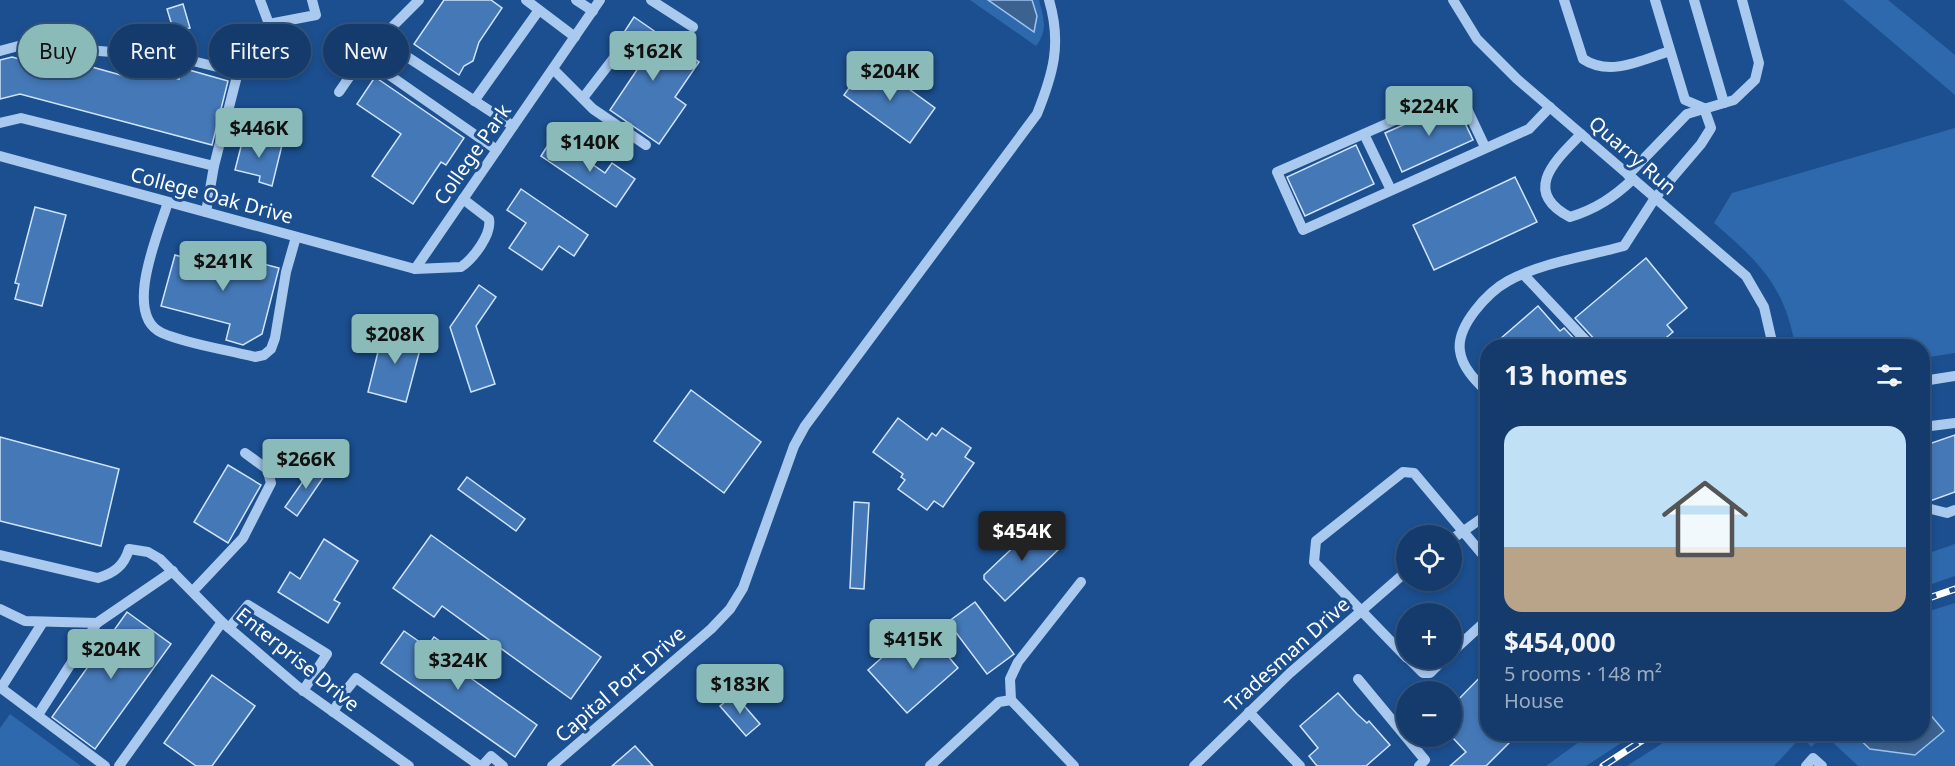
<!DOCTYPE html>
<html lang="en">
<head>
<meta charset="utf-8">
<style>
	:root { --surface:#143b6b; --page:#1d4271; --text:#f1f3f6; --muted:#9dadc1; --line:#33557e; --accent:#8bbbb9 }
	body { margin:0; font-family:"Noto Sans",sans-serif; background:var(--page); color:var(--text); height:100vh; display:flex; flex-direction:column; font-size:22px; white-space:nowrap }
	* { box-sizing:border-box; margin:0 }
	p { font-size:20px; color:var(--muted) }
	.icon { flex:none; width:33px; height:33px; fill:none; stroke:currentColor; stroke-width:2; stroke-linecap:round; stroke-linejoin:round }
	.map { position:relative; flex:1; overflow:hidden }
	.panel { position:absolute; left:1480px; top:339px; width:450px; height:402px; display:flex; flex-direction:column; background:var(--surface); border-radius:24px; box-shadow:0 3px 9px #0003,0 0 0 2px var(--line) }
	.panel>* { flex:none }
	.top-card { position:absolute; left:18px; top:24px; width:570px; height:54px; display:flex; gap:12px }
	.fabs { position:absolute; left:1396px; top:525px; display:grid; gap:12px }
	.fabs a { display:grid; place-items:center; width:66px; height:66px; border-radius:50%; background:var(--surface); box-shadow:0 3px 9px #0003,0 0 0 2px var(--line); font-size:30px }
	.price { position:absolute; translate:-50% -51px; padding:0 14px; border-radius:6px; background:var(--accent); color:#111; font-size:20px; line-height:39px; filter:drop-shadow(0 2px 3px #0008) }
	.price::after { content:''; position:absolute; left:50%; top:36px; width:18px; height:14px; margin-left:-9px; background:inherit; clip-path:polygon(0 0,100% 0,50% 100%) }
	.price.on { background:#222; color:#fff }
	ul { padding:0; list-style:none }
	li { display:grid; align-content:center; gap:12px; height:318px; padding:0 24px }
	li+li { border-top:2px solid var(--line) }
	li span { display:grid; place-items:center; height:186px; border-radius:18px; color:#555 }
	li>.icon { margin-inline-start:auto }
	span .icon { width:108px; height:108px; fill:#fffc; stroke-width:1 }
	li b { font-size:26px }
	h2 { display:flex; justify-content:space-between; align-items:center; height:72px; padding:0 24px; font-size:26px }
	.chip { padding:0 21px; border-radius:27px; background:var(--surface); box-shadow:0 3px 9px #0003,0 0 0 2px var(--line); font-size:21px; line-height:54px }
	.chip.on { background:var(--accent); color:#111 }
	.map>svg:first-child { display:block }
</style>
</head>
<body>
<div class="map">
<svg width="1955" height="766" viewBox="0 0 1955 766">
	<rect width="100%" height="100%" fill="#1b4f8f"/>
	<g fill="#2e69ad">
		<path d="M970,0H1039C1044,19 1048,30 1036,46Z"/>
		<polygon points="1843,0 1888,0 1955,55 1955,95"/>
		<path d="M1955,128V353L1923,358V346H1795C1785,286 1758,261 1714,223L1732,193Z"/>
		<polygon points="1955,544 1955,576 1923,587 1923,555"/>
		<polygon points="1955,603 1955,766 1858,766 1825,735 1811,747 1802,736 1774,766 1627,766 1677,734 1923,734 1923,613"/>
		<polygon points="10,714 81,766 0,766 0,728"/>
		<polygon points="1590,734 1635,734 1586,766 1546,766"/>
	</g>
	<g fill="#3c6290" stroke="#9cc4f0" stroke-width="1.5">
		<polygon points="988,0 1032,0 1037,16 1034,32"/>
		<polygon points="1923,706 1944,731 1915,755 1870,749 1854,734 1923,734"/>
	</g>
	<g fill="#4478b7" stroke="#cfe3fa" stroke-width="1.5">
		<polygon points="444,0 491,0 502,8 479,42 473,61 464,66 459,75 414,44"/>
		<polygon points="183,4 190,28 174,32 167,9"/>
		<polygon points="634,17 699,62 675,97 686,105 659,144 610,110 643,61 617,43"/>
		<polygon points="12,57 78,75 81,64 128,77 130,66 179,79 182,68 228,81 212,145 20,94 0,99 0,60"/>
		<polygon points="869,60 935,108 910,143 844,95"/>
		<polygon points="375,77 464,138 446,165 441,162 413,204 372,176 401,134 357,104"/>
		<polygon points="1455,102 1473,140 1402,172 1385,133"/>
		<polygon points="244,135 282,145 272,186 259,182 260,176 235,170"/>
		<polygon points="553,137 605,173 612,163 635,179 616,207 541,156"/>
		<polygon points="1356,145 1374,184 1305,216 1287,177"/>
		<polygon points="1515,177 1537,222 1434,270 1413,225"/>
		<polygon points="521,189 588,235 574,256 559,246 542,270 509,248 526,223 507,210"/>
		<polygon points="35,207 66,215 42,306 15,299 19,284 15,283"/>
		<polygon points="214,251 279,268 262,334 243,345 226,340 230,324 161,306 175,255 197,261"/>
		<polygon points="1646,258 1687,308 1667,325 1673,332 1656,346 1598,346 1596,341 1575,318"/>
		<polygon points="479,285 496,297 476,326 495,384 471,392 450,327"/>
		<polygon points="1538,306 1560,331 1564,328 1581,346 1492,346"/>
		<polygon points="384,328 423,338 406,402 368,392"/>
		<polygon points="691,390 761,442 724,493 654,441"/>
		<polygon points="898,418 927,440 932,433 936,436 942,428 971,448 965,457 974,463 943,507 934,501 927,510 898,489 905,480 901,477 903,474 873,452"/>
		<polygon points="1955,435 1955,492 1930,501 1924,500 1923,446"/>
		<polygon points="0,437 119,469 101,546 0,521"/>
		<polygon points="315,464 327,472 297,516 285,507"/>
		<polygon points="228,465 261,485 228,543 194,522"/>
		<polygon points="467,477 525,519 516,531 458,489"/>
		<polygon points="854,502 869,503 864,589 850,588"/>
		<polygon points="1040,522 1062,546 1005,601 984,579 984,575"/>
		<polygon points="431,535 601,657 571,699 442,606 434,617 393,588"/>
		<polygon points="324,539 358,561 334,600 340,603 328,623 278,592 290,572 300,579"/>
		<polygon points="975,602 1014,654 987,674 948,622"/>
		<polygon points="127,612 171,644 95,749 52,717"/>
		<polygon points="915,628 931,646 936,642 958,668 907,713 868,670"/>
		<polygon points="404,631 427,647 434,637 465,659 458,669 537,725 515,757 381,663"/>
		<polygon points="1488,669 1488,734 1518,734 1486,766 1450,766 1466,752 1452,737 1452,706"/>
		<polygon points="212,675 255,706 212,766 196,766 164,743"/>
		<polygon points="1338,693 1357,714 1367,723 1369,721 1390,745 1366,766 1317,766 1309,756 1318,748 1300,726"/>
		<polygon points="734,694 760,724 746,736 720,706"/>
		<polygon points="635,746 653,766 612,766"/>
	</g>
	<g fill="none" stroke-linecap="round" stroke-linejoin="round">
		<g stroke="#a9c9ee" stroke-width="10">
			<polyline points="260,0 269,24 316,15 312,0"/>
			<polyline points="419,0 386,33 386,43 513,126"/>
			<polyline points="526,0 575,37"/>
			<polyline points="576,0 593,11"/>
			<polyline points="651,0 693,27"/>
			<polyline points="1453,0 1477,39 1517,79 1746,276 1764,307 1773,346"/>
			<path d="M1564,0L1583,59C1610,77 1642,60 1670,51"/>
			<polyline points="1694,0 1724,103"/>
			<polyline points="0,51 22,45 176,57 238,72 214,166"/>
			<polyline points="553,69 593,109 646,145"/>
			<polyline points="339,92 359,63 372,63 497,150"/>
			<polyline points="583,98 613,59"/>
			<polyline points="474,101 539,10"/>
			<polyline points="0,123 21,118 214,166 206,212"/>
			<polyline points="1364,134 1391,190"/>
			<path d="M1581,134C1557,159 1520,191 1570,217C1596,209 1614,197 1633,179"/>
			<polyline points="1485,147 1459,92 1277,172 1303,230 1529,129 1550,107"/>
			<path d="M0,156L415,269L461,267C474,258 492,234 489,219L463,199"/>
			<polyline points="1628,175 1687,114 1734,100 1755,80 1759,63 1742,0"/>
			<path d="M168,202C159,232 122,315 162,333C190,345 225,349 255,357L264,355L271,349L275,338L286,272L296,237"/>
			<polyline points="415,269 600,0"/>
			<polyline points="1524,275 1591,346"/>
			<polyline points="1923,381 1955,376"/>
			<path d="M1488,393C1477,382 1462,368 1460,351C1456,326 1488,292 1508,281C1540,263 1588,256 1624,246L1655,198L1701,144L1711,128L1704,108L1685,100L1655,0"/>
			<polyline points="1923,427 1955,423"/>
			<polyline points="1923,507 1947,513 1955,510"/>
			<polyline points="1452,539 1488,514"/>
			<path d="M0,555L98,578C114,573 124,566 129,549L148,552L160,559L222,622L297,686L409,766"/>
			<polyline points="193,591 243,538 271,483 267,469 245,453"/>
			<polyline points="0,609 25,621 97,623 173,571"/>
			<polyline points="43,622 1,688 105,766"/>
			<polyline points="229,628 248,605 327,654 303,691"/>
			<polyline points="1452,652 1488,619"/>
			<polyline points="1407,658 1314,562 1316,541 1403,472 1414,473 1488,561"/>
			<polyline points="1408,658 1423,673 1430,673 1445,658"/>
			<polyline points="1358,679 1425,760 1419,766"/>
			<polyline points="1011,700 1010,679 1018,662 1081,582"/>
			<polyline points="333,712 344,693 356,678 480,766"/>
			<polyline points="1249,712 1300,766"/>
			<polyline points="38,715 97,623"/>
			<polyline points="119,766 222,622"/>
			<polyline points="482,766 491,756 503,766"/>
			<path d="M552,766L711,629L730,609L743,588L794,446L805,426L1037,114C1053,74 1062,44 1049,0"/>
			<polyline points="930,766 999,702 1011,700 1074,766"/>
			<polyline points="1194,766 1290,673 1407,571"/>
			<polyline points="1806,766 1813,758 1822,766"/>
		</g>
		<g stroke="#fff" stroke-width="7">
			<g id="rail">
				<polyline points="1923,600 1955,589"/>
				<polyline points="1603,766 1652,734"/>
			</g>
		</g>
		<use href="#rail" stroke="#1b4f8f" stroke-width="4.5" stroke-dasharray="14" stroke-linecap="butt"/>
	</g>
	<g text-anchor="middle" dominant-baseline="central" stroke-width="6" stroke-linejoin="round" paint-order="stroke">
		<g font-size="20" fill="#fff" stroke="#1b4f8f">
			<text transform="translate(472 154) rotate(-55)">College Park</text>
			<text transform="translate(1633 155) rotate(41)">Quarry Run</text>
			<text transform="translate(212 195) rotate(15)">College Oak Drive</text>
			<text transform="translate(1287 654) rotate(-42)">Tradesman Drive</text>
			<text transform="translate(298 659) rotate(39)">Enterprise Drive</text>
			<text transform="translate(620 684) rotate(-41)">Capital Port Drive</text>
		</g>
	</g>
</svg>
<div class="fabs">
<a><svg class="icon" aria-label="locate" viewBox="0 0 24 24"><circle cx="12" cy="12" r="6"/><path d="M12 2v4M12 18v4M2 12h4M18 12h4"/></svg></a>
<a>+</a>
<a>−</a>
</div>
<b class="price" style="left:653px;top:82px">$162K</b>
<b class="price" style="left:890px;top:102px">$204K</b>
<b class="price" style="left:1429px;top:137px">$224K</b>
<b class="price" style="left:259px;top:159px">$446K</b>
<b class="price" style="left:590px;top:173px">$140K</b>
<b class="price" style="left:223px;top:292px">$241K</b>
<b class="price" style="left:395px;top:365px">$208K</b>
<b class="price" style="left:306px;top:490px">$266K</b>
<b class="price on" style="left:1022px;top:562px">$454K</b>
<b class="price" style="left:913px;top:670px">$415K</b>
<b class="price" style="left:111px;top:680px">$204K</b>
<b class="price" style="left:458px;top:691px">$324K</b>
<b class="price" style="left:740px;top:715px">$183K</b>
<div class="top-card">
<a class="chip on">Buy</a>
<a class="chip">Rent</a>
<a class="chip">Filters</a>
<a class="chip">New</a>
</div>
<section class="panel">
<h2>13 homes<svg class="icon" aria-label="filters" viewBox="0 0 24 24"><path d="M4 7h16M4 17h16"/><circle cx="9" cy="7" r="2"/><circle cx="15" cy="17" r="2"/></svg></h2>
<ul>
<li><span style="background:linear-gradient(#bfe0f5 65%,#b9a48a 0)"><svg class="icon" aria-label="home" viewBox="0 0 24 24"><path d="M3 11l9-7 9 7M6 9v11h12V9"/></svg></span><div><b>$454,000</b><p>5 rooms · 148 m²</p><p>House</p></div></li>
</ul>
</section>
</div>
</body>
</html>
